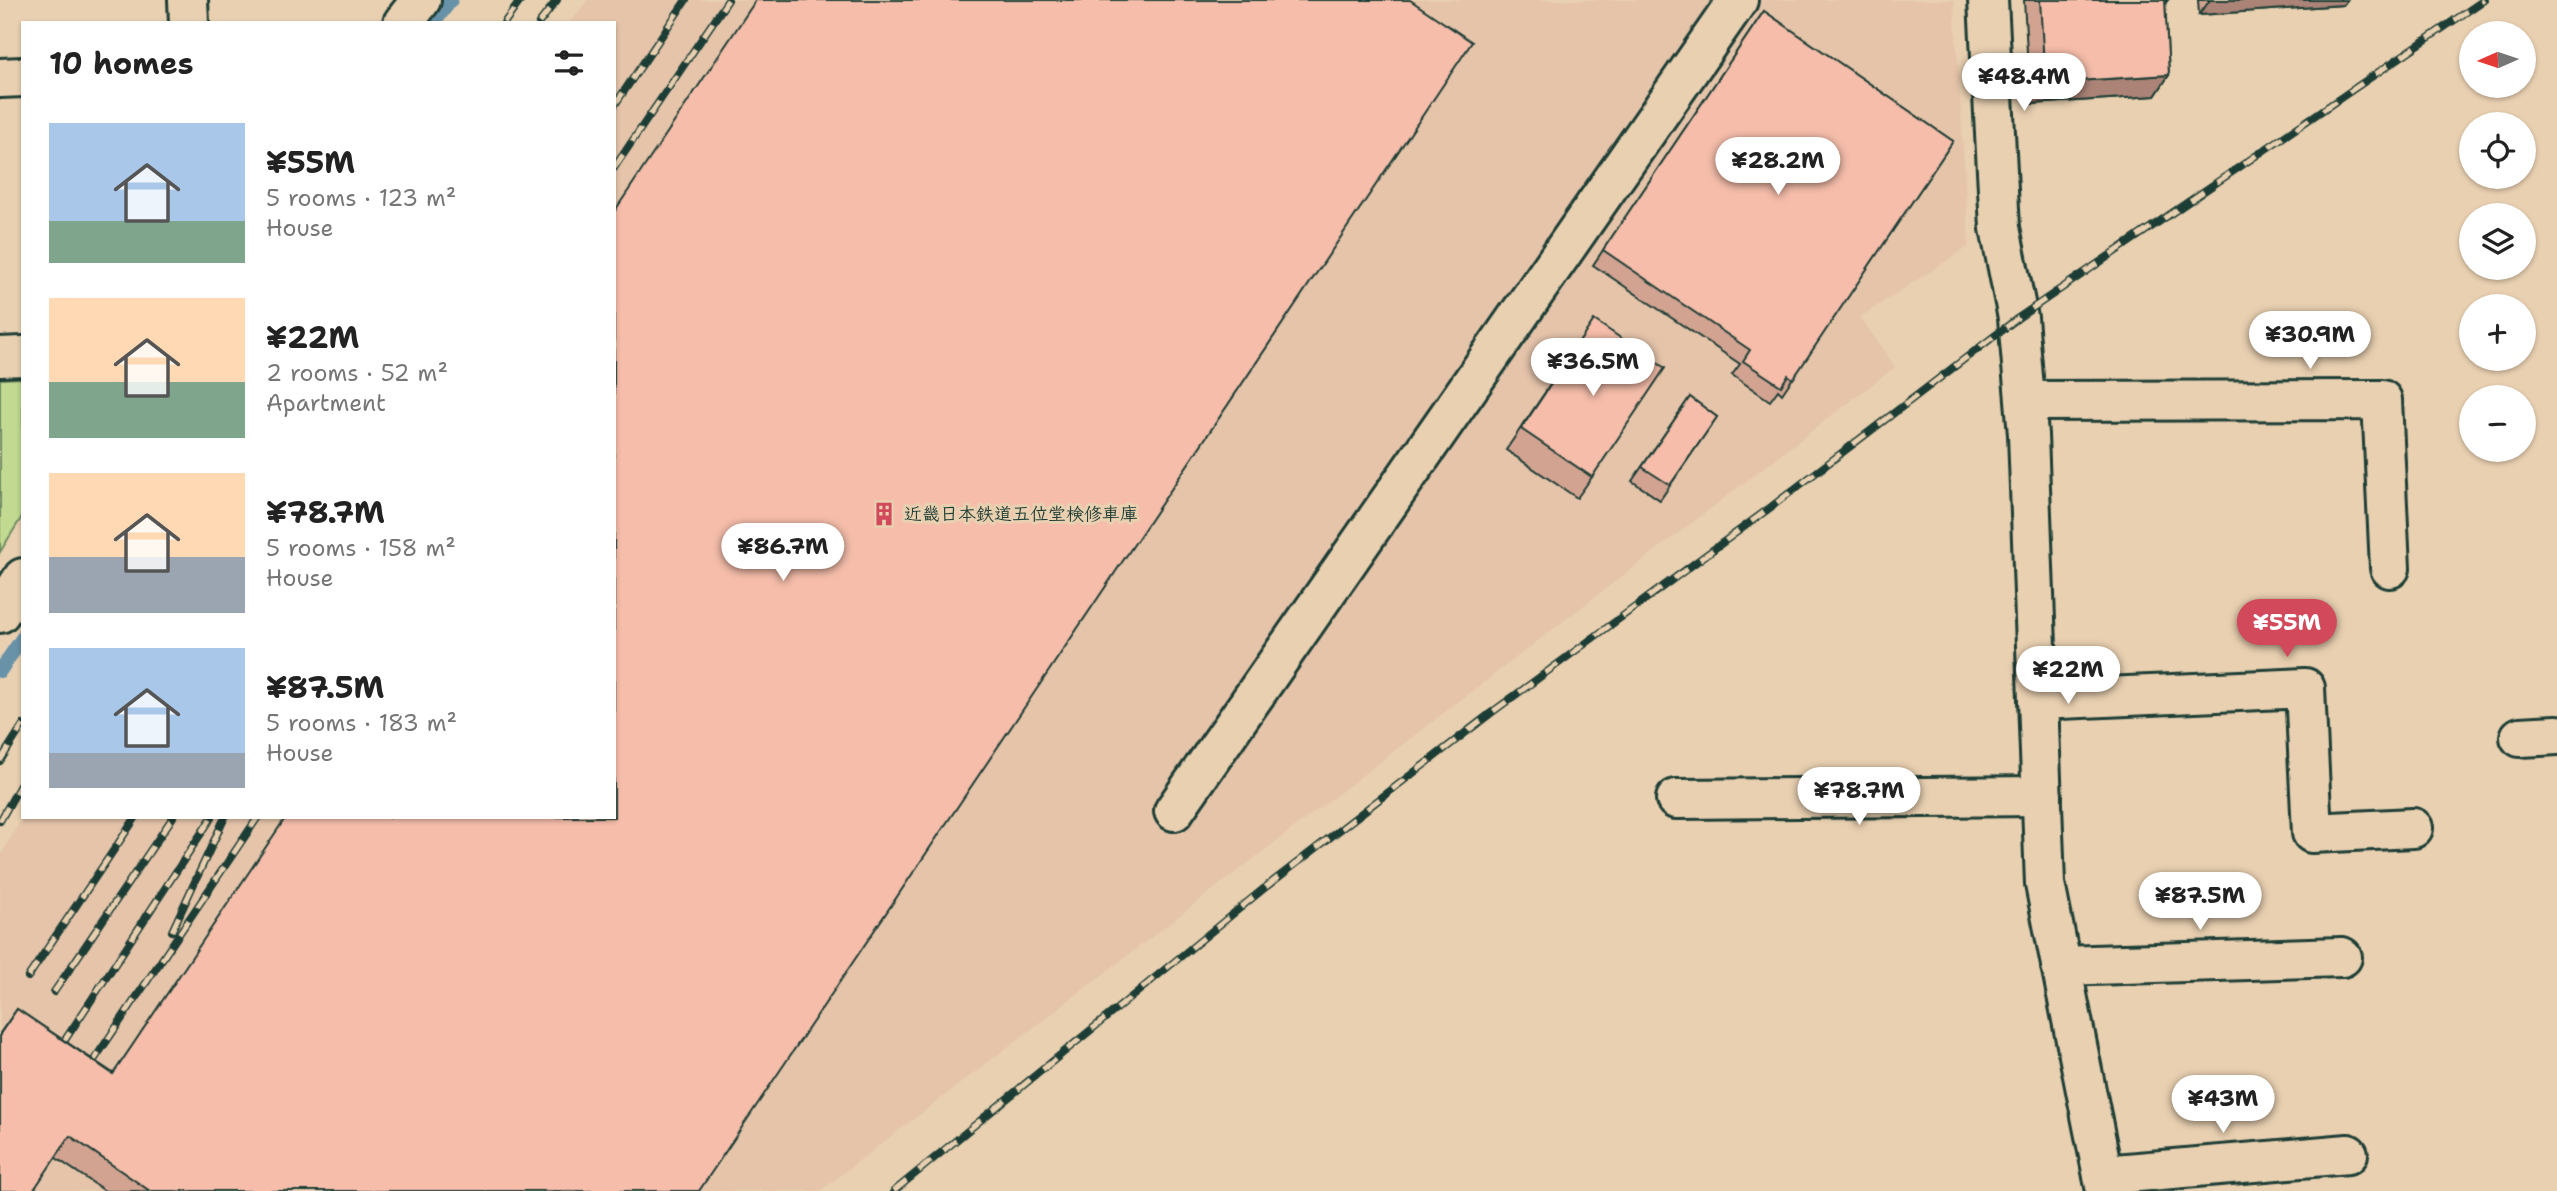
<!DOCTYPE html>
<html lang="en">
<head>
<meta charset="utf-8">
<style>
	:root { --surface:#fff; --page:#f6f6f6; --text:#222; --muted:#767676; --accent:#d1495b }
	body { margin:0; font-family:"Shantell Sans","Klee One",sans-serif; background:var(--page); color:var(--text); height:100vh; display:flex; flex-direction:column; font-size:26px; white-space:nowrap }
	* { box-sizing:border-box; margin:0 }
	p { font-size:23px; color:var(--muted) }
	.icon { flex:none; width:38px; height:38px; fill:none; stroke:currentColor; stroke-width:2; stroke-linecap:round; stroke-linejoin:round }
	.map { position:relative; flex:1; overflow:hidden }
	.details { position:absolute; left:21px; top:21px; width:595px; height:798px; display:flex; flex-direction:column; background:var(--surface); border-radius:0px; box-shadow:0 2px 5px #0004 }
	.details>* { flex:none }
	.needle { width:46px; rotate:267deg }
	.tools { position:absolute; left:2459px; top:21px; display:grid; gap:14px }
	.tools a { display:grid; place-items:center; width:77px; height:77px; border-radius:50%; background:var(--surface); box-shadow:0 2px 5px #0004; font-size:35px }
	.price { position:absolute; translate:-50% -60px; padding:0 16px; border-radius:24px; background:#fff; color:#222; font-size:23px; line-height:46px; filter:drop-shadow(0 2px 4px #0008) }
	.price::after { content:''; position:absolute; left:50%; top:42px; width:21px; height:16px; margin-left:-10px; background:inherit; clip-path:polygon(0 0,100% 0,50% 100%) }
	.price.active { background:var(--accent); color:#fff }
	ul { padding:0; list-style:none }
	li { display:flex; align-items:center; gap:21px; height:175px; padding:0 28px }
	li span { display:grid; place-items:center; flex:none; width:196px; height:140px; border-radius:0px; color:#555 }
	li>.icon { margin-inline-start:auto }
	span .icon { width:84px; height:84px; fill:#fffc; stroke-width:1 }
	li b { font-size:30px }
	h2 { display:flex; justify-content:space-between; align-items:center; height:84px; padding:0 28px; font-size:30px }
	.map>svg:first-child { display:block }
</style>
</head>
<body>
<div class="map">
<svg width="2557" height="1191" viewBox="0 0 2557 1191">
	<rect width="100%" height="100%" fill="#e9d0b1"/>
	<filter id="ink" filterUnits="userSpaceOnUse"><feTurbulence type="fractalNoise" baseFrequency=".0143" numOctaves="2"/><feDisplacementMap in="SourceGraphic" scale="14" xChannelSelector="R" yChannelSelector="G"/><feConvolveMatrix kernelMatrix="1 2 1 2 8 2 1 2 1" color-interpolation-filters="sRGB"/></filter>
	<g filter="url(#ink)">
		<polygon fill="#e5c4aa" points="588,0 1954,0 1969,246 1860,317 1895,367 820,1191 0,1191 0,857 23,816 614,817 614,23 570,23"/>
		<polygon fill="#c1d990" stroke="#708b62" stroke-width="2" points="23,378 23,515 0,552 0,379"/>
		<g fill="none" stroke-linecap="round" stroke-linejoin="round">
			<g stroke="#6892a8" stroke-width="14">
				<polyline points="434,23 451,0"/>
				<polyline points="0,671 23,637"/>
			</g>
			<g stroke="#1f3d34" stroke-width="44">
				<g id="minor">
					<polyline points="188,0 189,23"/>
					<polyline points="1988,0 2000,228 2018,318 2028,435 2045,884 2106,1191"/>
					<polyline points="403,23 421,0"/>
					<polyline points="0,78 23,77"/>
					<polyline points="0,357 23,356"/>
					<polyline points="2026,401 2382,400 2390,568"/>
					<polyline points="0,613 23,578"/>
					<polyline points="2038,700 2305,688 2312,833 2413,828"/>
					<polyline points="2520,737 2557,735"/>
					<polyline points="1676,799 2042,796"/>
					<polyline points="1174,811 1738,0"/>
					<polyline points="2061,966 2342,957"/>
					<polyline points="2103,1175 2348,1154"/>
				</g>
			</g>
			<use href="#minor" stroke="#e9d0b1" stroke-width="38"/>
			<g stroke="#1f3d34" stroke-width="8">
				<g id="rail">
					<polyline points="504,23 521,0"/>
					<polyline points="539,23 557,0"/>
					<polyline points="614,106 686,0"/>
					<polyline points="614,168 728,0"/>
					<polyline points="0,761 23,725"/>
					<polyline points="0,821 23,780"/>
					<polyline points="172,931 225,817"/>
					<polyline points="28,977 136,817"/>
					<polyline points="54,992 173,817"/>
					<polyline points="61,1046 212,817"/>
					<polyline points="90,1066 258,817"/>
					<polyline points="894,1191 1267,886 1491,713 1771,507 2018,318 2484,0"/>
				</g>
			</g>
			<use href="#rail" stroke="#e9d0b1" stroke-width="5" stroke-dasharray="16" stroke-linecap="butt"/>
		</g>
		<g fill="#d3a392" stroke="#1f3d34" stroke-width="2">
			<polygon points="2024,0 2168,0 2165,4 2169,75 2155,96 2030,104"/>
			<polygon points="2198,0 2347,0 2343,5 2199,15"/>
			<polygon points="1764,11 1953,141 1782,394 1778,390 1770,401 1732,375 1740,364 1593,265"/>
			<polygon points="1579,342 1592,477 1577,498 1506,450"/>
			<polygon points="1690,397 1717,417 1660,500 1632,481"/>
			<polygon points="17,1009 113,1073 699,1191 105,1191 56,1158 0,1191 0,1033"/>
		</g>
		<g fill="#ac8477" stroke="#1f3d34" stroke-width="2">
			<polygon points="2210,0 2347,0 2343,5 2199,15"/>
			<polygon points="2169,75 2155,96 2030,104 2045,83"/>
		</g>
		<g fill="#f5bdaa" stroke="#1f3d34" stroke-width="2">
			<polygon points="756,0 1410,0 1472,42 699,1191 150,1191 70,1136 33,1191 0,1191 0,1034 17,1009 113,1074 286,817 614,817 614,212"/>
			<polygon points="2040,0 2165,0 2169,75 2045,83"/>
			<polygon points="1764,11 1953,141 1793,379 1788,375 1781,386 1743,361 1750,350 1603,250"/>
			<polygon points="1594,320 1665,368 1592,477 1521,429"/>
			<polygon points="1690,397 1717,417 1670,485 1642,467"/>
		</g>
	</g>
	<defs>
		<g id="building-bare" transform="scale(1.89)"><path d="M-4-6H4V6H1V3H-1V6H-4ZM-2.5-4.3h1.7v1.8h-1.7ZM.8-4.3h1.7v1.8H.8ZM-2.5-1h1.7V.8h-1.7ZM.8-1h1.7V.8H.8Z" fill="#d1495b" stroke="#e9d0b1" stroke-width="2.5" paint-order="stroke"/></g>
	</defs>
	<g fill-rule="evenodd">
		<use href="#building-bare" x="884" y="514"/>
	</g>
	<g text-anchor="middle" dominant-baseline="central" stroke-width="6" stroke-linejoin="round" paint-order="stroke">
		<g font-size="18" font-weight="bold" fill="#1f3d34" stroke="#e9d0b1" text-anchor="start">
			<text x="904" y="514">近畿日本鉄道五位堂検修車庫</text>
		</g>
	</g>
</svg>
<div class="tools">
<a><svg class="needle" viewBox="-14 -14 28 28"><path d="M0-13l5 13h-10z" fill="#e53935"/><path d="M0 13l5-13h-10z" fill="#767676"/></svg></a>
<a><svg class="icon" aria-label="locate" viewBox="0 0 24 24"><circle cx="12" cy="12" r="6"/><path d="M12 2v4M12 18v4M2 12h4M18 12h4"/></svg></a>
<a><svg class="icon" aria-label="layers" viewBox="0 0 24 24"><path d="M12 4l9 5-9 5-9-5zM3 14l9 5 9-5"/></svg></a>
<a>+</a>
<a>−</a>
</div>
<b class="price" style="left:2024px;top:113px">¥48.4M</b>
<b class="price" style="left:1778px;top:197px">¥28.2M</b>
<b class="price" style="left:2310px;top:371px">¥30.9M</b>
<b class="price" style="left:1593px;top:398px">¥36.5M</b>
<b class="price" style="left:783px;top:583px">¥86.7M</b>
<b class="price active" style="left:2287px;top:659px">¥55M</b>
<b class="price" style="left:2068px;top:706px">¥22M</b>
<b class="price" style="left:1859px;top:827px">¥78.7M</b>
<b class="price" style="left:2200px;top:932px">¥87.5M</b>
<b class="price" style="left:2223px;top:1135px">¥43M</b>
<section class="details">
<h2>10 homes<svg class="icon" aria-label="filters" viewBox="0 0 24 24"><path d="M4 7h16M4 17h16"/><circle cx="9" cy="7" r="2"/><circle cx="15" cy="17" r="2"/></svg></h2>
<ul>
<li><span style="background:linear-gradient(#a9c7e8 70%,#7fa58c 0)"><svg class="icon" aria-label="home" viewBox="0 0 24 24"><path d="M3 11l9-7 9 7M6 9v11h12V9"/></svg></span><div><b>¥55M</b><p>5 rooms · 123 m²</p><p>House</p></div></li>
<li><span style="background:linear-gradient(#ffd9b3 60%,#7fa58c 0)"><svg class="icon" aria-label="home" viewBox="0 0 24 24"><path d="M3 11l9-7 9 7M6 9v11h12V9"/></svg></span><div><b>¥22M</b><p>2 rooms · 52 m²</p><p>Apartment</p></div></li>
<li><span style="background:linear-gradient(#ffd9b3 60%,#9aa5b1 0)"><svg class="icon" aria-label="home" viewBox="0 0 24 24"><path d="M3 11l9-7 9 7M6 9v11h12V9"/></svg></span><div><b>¥78.7M</b><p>5 rooms · 158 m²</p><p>House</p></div></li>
<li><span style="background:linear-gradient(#a9c7e8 75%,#9aa5b1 0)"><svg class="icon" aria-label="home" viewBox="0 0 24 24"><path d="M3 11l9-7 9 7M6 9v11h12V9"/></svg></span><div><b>¥87.5M</b><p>5 rooms · 183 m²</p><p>House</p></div></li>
</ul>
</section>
</div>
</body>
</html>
